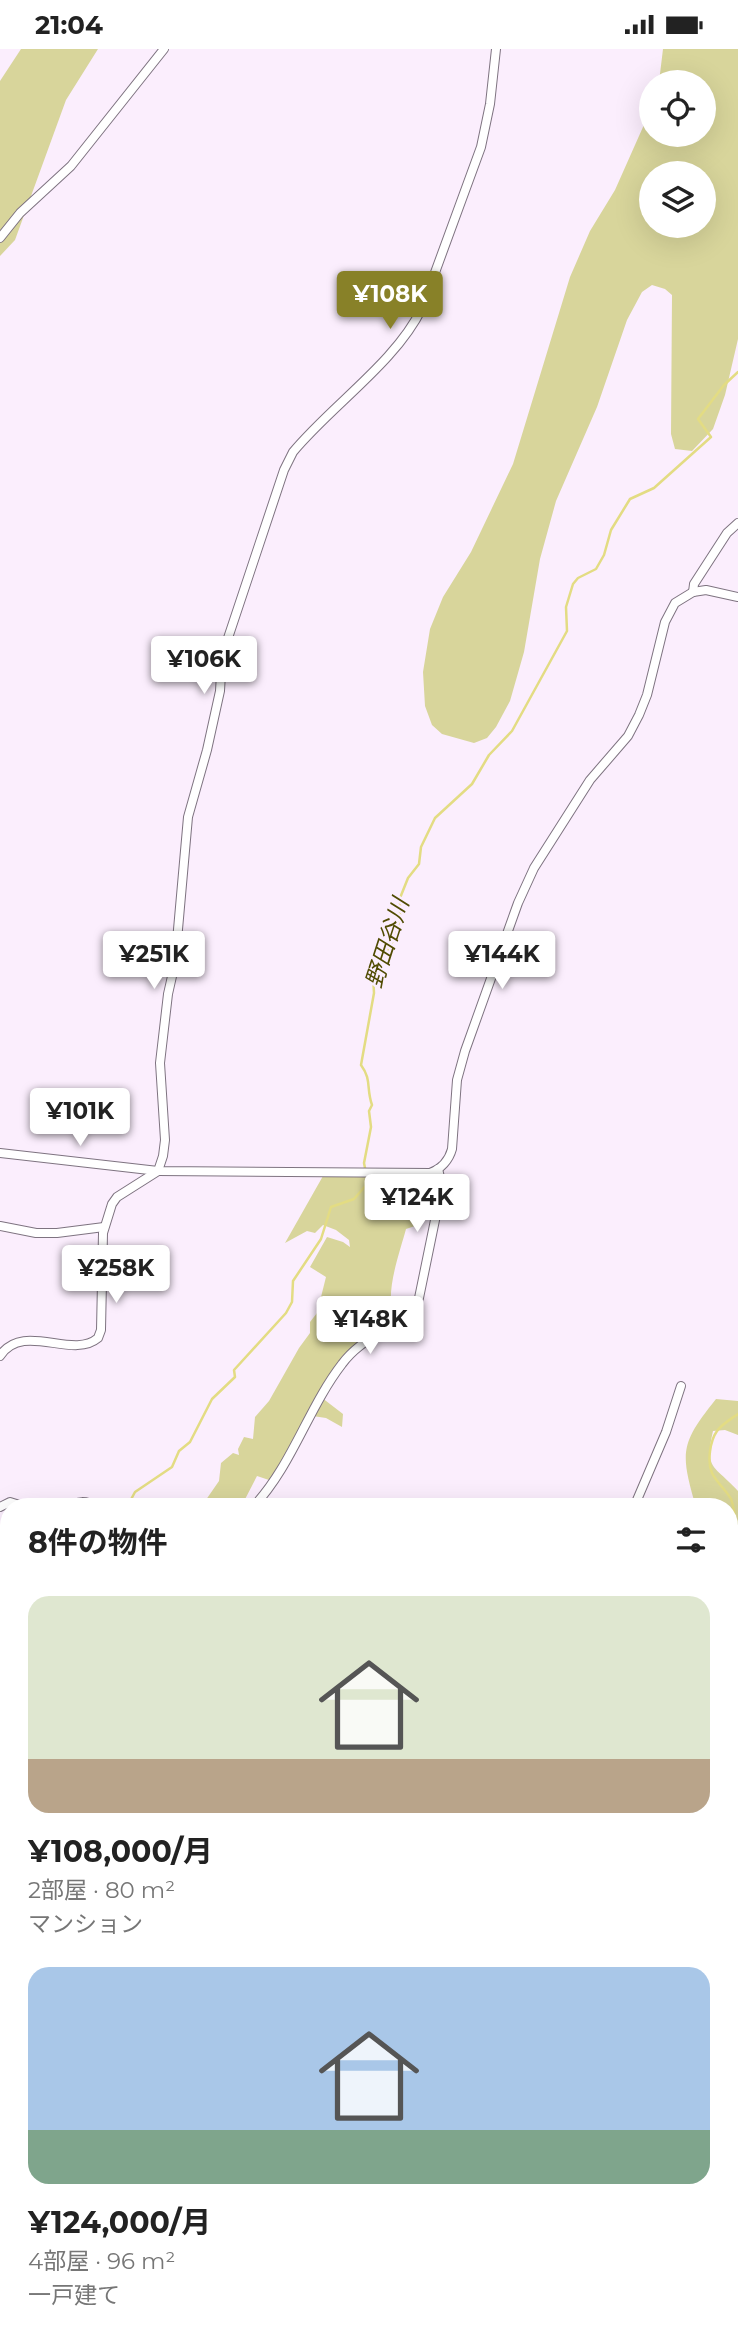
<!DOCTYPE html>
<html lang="ja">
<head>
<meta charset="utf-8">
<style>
	:root { --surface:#fff; --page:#f6f6f6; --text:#222; --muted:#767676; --accent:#888128 }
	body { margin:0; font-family:Montserrat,"Noto Sans JP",sans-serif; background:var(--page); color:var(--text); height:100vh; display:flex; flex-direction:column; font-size:26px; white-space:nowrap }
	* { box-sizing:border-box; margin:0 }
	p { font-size:23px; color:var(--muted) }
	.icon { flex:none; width:38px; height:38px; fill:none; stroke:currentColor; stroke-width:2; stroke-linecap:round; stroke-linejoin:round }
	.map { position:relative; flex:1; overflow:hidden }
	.details { position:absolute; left:0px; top:1449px; width:738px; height:840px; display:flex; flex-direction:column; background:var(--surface); border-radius:28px 28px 0 0; box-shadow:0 7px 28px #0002 }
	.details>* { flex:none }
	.fabs { position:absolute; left:639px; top:21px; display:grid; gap:14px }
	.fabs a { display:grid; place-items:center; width:77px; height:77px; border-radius:50%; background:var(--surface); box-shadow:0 7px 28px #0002; font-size:35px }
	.price { position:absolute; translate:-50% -60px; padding:0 16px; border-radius:7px; background:#fff; color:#222; font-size:23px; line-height:46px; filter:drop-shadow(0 2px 4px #0008) }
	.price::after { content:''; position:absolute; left:50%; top:42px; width:21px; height:16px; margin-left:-10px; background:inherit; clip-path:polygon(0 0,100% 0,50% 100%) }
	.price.current { background:var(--accent); color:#fff }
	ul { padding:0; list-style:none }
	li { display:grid; align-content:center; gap:14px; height:371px; padding:0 28px }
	li span { display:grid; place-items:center; height:217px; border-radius:21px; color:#555 }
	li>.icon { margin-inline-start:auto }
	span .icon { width:126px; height:126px; fill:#fffc; stroke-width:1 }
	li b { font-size:30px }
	h2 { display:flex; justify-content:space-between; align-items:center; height:84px; padding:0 28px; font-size:30px }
	.status { display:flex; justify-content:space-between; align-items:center; height:49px; padding:0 35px; background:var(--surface); direction:ltr }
	.status svg { height:19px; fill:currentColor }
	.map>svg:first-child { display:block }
</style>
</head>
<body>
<div class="status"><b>21:04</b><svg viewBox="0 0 49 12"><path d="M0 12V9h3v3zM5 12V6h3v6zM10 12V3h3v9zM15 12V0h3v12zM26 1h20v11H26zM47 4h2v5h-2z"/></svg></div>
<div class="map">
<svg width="738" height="2289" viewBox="0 0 738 2289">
	<rect width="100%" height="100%" fill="#fbeefd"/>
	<g fill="#d8d59b" fill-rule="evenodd">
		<polygon points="21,0 98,0 66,51 15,191 0,207 0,32"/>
		<path d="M663,0H738V290L725,346L713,380L692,402L675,400L671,385L672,246L665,240L652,236L642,243L627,271L597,358L556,452L540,510L524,603L510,652L496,678L487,689L474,694L442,685L432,676L425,657L423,623L430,580L443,548L471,503L513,415L570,228L590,182L615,141L651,60V86H704V33H659ZM651,124H704V177H651Z"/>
		<path d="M323,1127L407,1129C396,1137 394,1143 397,1157L418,1169L415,1177L406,1180C400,1203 382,1250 396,1271L364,1288L339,1313L317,1345L343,1365L342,1378L326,1369L306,1366L281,1413L269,1431L257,1427L241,1458H201L219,1432L221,1414L233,1404L239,1406L238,1400L244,1388L253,1390L255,1368L269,1352L299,1299L310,1284V1273L317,1264L326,1228L310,1218L327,1188L343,1193L350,1198L349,1191L336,1181L323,1176L315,1184L307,1182L285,1194Z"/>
		<path d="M716,1350L738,1352V1386L725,1381L713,1382C704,1422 715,1416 738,1442V1500L730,1497V1458H696C680,1403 680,1395 716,1350Z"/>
		<polygon points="738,1593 738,1701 730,1736 730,1619 738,1612 735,1603 735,1594"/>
		<polygon points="7,1642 9,1696 0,1702 0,1656"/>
		<polygon points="0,1829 3,1834 9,1834 9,1871 0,1869"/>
		<polygon points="730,2027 738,2034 738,2076 730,2073"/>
	</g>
	<polygon fill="#e3dc83" points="227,2280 655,2280 666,2289 230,2289"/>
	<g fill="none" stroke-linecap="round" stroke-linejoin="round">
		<g stroke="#e3dc83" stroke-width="2.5">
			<path d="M127,1458L135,1443L172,1418L179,1402L190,1393L212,1350L235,1328L234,1321L286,1264L292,1253L293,1232L321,1190L331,1158L354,1150L368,1134L364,1114L371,1078L369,1062L372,1056C366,1039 372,1031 361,1016L374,944L373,926L395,888L400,869V849L408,829L419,815L421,798L435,769L472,735L489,706L512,682L567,582L566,558L573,535L578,529L596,520L604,506L611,481L630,450L654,439L711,388L698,370L724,336L738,323"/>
			<path d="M730,1519C737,1499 738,1470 731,1450C726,1441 717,1434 712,1424C707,1412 710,1392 717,1382C722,1375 731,1370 738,1365"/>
			<polyline points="0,1613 9,1605"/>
		</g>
		<g stroke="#7e7380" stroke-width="10">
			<g id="minor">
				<polyline points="0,189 20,164 71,117 164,0"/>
				<polyline points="693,543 694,535 727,484 738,474"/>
				<path d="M0,1104L158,1122L430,1124C441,1120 449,1111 452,1100L457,1031L465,1002L518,854L534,819L590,731L628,687L639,666L647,646L665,573L675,554L693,543L706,541L738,548"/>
				<polyline points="0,1177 36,1184 57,1184 104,1178"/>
				<path d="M0,1307C23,1272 72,1311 98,1289L101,1281L103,1184L112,1155L117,1148L158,1122L163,1107L165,1091L160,1014L168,945L175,914L188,768L207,701L220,642L222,607L284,421L293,403C332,356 396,313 422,259L481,98L490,55L496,0"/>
				<polyline points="0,1458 10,1453 26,1458"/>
				<path d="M66,1458C78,1452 86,1451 97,1458"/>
				<path d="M253,1458C292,1417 308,1359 342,1315C364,1285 398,1281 419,1249L442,1137L438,1120"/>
				<polyline points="634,1458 666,1383 681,1337"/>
				<path d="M738,1742C732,1769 732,1794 738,1821"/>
				<polyline points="730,1952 738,1911"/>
				<polyline points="0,2003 9,1999"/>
				<polyline points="730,2022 738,2029"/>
				<polyline points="0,2055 9,2054"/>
				<polyline points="730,2107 738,2109"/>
				<polyline points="221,2280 224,2289"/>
			</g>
		</g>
		<g stroke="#89678f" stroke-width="14">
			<g id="trunk">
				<polyline points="0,2161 9,2161"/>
				<polyline points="671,2280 682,2289"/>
			</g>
		</g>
		<use href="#minor" stroke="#fff" stroke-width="8"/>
		<use href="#trunk" stroke="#cea6d4" stroke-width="12"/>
	</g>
	<g text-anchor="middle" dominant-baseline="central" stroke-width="5" stroke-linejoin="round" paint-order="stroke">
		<g font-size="23" font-style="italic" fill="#504b02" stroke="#fbeefd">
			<text transform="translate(387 894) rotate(-72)">野田谷川</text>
		</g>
	</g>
</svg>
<div class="fabs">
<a><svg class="icon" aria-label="locate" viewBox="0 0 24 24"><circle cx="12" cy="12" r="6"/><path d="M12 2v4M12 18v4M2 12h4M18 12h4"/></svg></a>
<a><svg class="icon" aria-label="layers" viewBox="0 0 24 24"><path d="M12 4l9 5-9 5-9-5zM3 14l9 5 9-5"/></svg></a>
</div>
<b class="price current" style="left:390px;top:282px">¥108K</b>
<b class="price" style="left:204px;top:647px">¥106K</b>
<b class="price" style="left:154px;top:942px">¥251K</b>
<b class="price" style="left:502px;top:942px">¥144K</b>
<b class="price" style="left:80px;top:1099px">¥101K</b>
<b class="price" style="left:417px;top:1185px">¥124K</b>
<b class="price" style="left:116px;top:1256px">¥258K</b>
<b class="price" style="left:370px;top:1307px">¥148K</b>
<section class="details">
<h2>8件の物件<svg class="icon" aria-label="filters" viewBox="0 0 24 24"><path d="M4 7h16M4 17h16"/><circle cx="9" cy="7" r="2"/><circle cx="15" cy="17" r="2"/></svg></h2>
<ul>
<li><span style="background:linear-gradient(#dfe7d0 75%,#b9a48a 0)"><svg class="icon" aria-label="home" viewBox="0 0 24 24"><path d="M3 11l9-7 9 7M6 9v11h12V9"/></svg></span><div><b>¥108,000/月</b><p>2部屋 · 80 m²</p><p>マンション</p></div></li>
<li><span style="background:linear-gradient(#a9c7e8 75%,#7fa58c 0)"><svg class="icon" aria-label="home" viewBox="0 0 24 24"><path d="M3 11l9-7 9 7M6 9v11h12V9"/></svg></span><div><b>¥124,000/月</b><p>4部屋 · 96 m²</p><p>一戸建て</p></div></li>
</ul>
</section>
</div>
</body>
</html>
